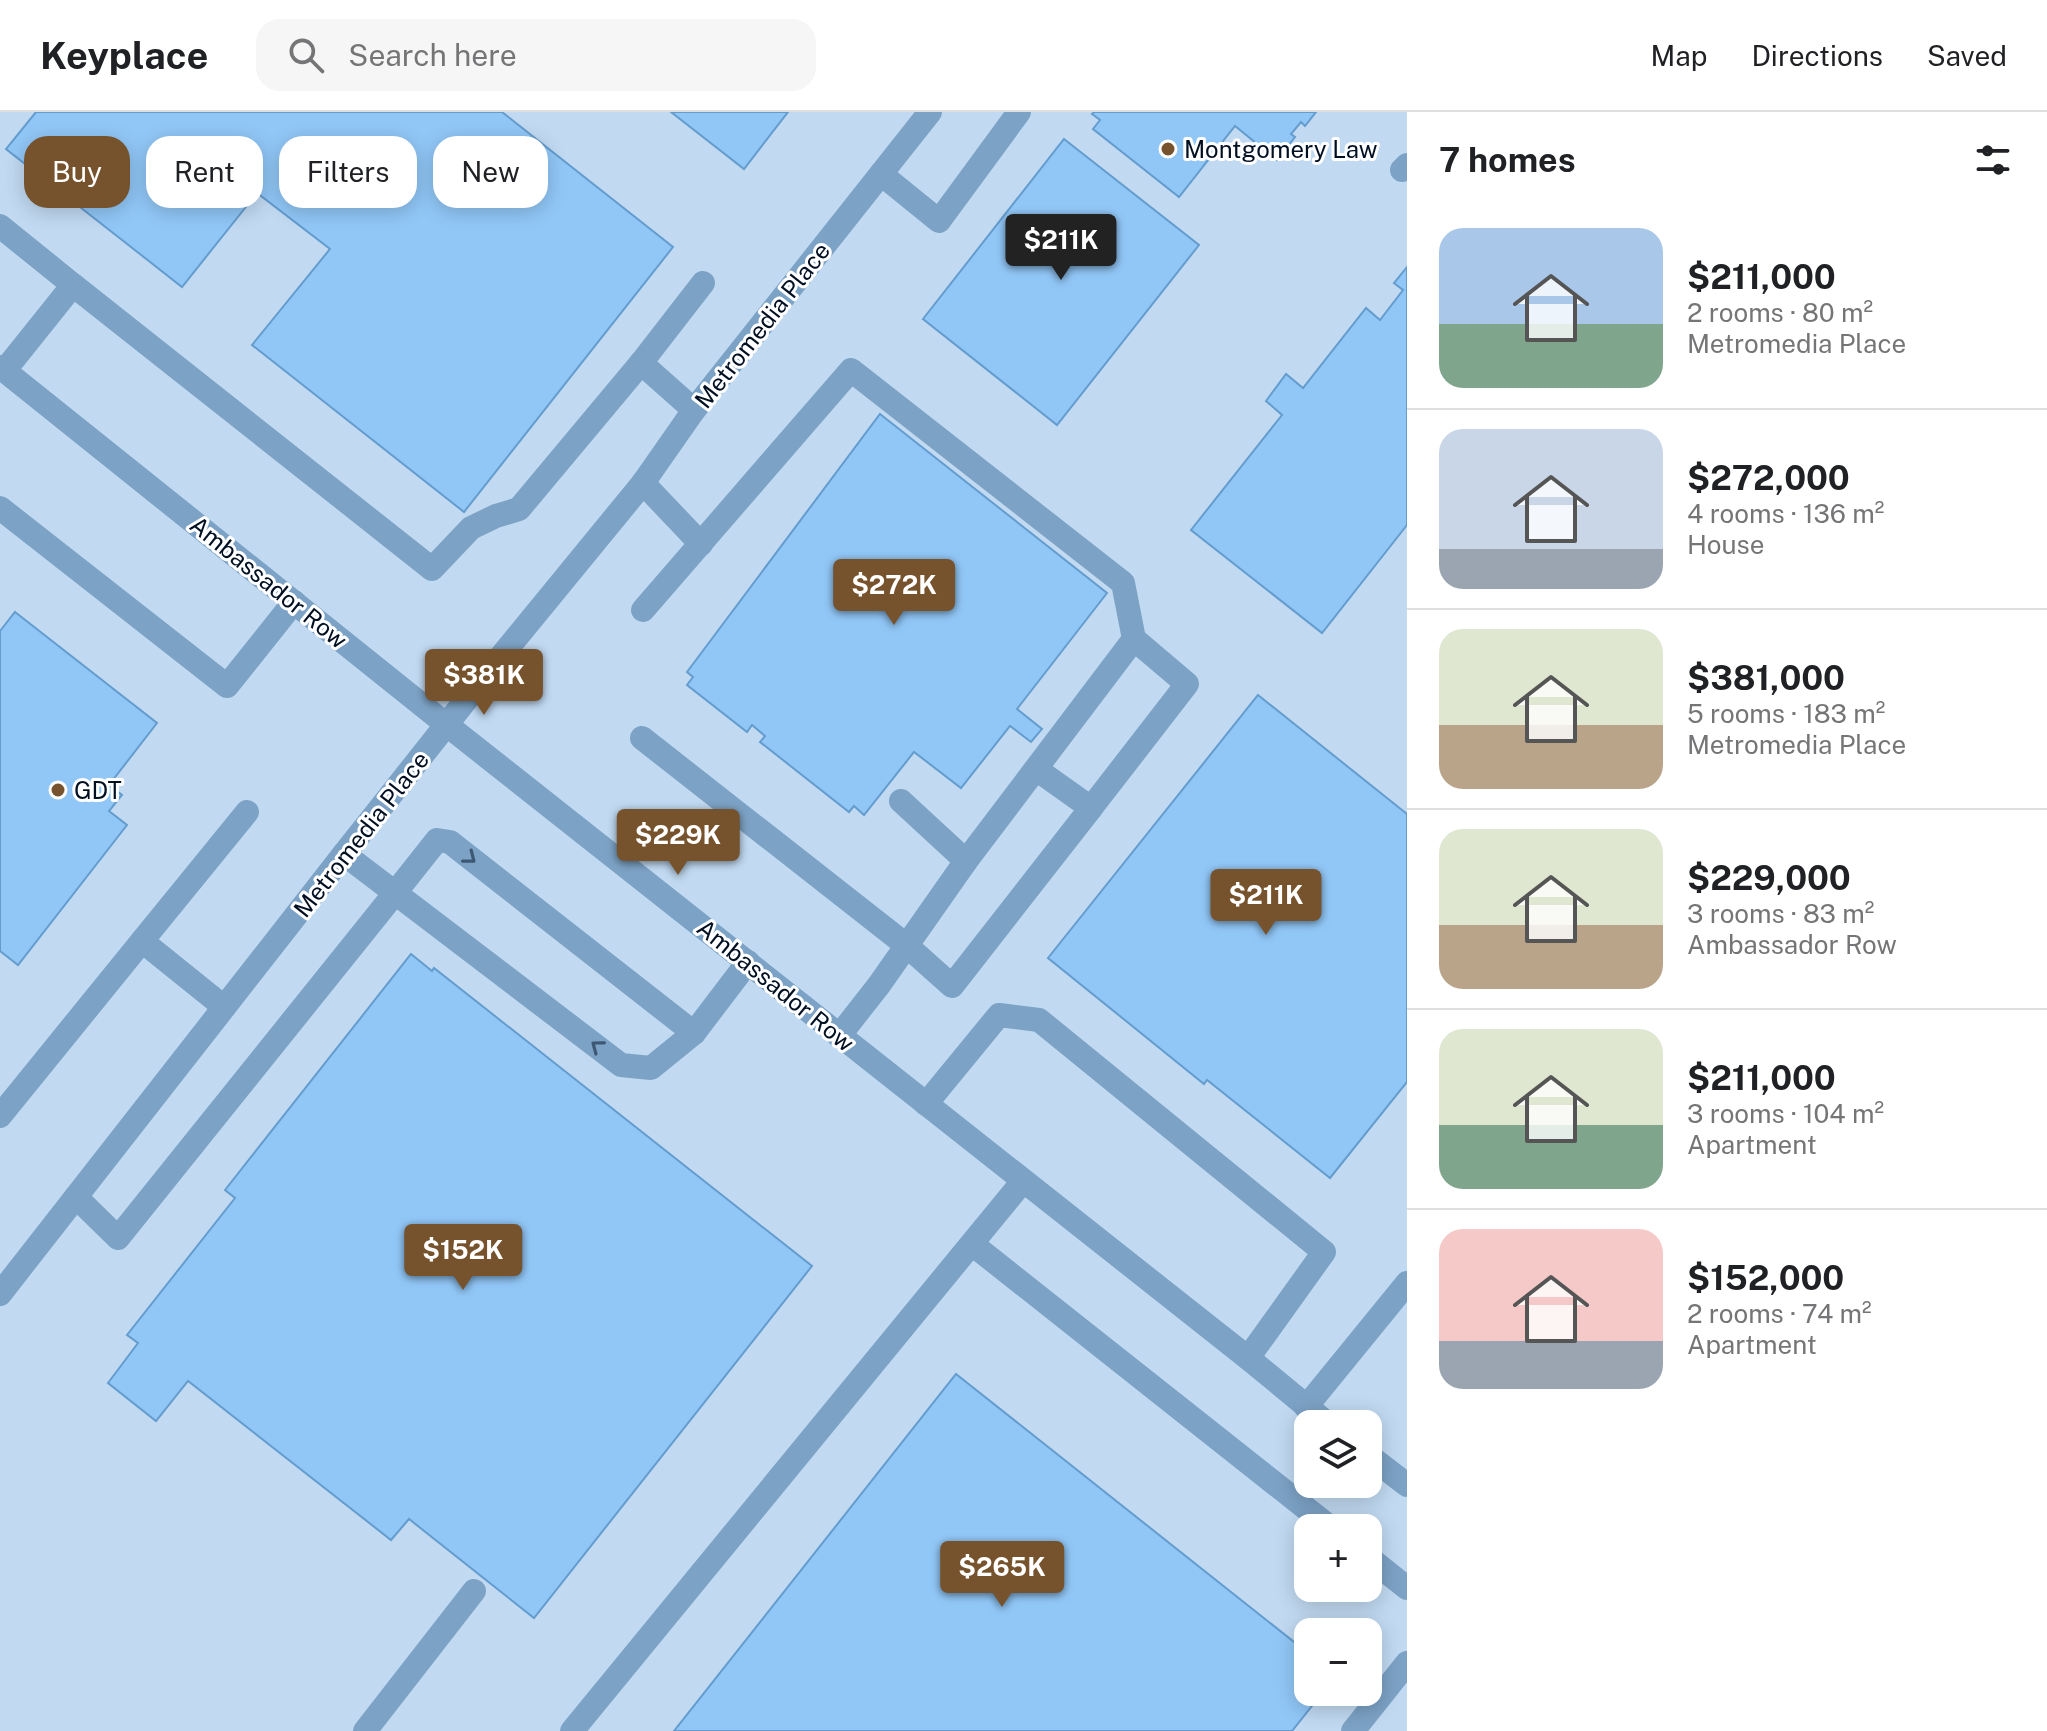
<!DOCTYPE html>
<html lang="en">
<head>
<meta charset="utf-8">
<style>
	:root { --surface:#fff; --page:#f6f6f6; --text:#202124; --muted:#757577; --line:#e0e0e0; --accent:#77532d }
	body { margin:0; font-family:"Public Sans",sans-serif; background:var(--page); color:var(--text); height:100vh; display:flex; flex-direction:column; font-size:30px; white-space:nowrap }
	* { box-sizing:border-box; margin:0 }
	p { font-size:26px; color:var(--muted) }
	.icon { flex:none; width:44px; height:44px; fill:none; stroke:currentColor; stroke-width:2; stroke-linecap:round; stroke-linejoin:round }
	.map { position:relative; flex:1; overflow:hidden }
	.side { display:flex; flex-direction:column; background:var(--surface); width:640px }
	.side>* { flex:none }
	.top-card { position:absolute; left:24px; top:24px; width:760px; height:72px; display:flex; gap:16px }
	.buttons { position:absolute; left:1294px; top:1298px; display:grid; gap:16px }
	.buttons a { display:grid; place-items:center; width:88px; height:88px; border-radius:16px; background:var(--surface); box-shadow:0 4px 20px #0003; font-size:40px }
	.price { position:absolute; translate:-50% -68px; padding:0 18px; border-radius:8px; background:var(--accent); color:#fff; font-size:26px; line-height:52px; filter:drop-shadow(0 2px 4px #0008) }
	.price::after { content:''; position:absolute; left:50%; top:48px; width:24px; height:18px; margin-left:-12px; background:inherit; clip-path:polygon(0 0,100% 0,50% 100%) }
	.price.active { background:#222; color:#fff }
	ul { padding:0; list-style:none }
	li { display:flex; align-items:center; gap:24px; height:200px; padding:0 32px }
	li+li { border-top:2px solid var(--line) }
	li span { display:grid; place-items:center; flex:none; width:224px; height:160px; border-radius:24px; color:#555 }
	li>.icon { margin-inline-start:auto }
	span .icon { width:96px; height:96px; fill:#fffc; stroke-width:1 }
	li b { font-size:34px }
	h2 { display:flex; justify-content:space-between; align-items:center; height:96px; padding:0 32px; font-size:34px }
	.pill { padding:0 28px; border-radius:24px; background:var(--surface); box-shadow:0 4px 20px #0003; font-size:28px; line-height:72px }
	.pill.active { background:var(--accent); color:#fff }
	header { display:flex; align-items:center; gap:48px; box-sizing:border-box; height:112px; padding:0 40px; background:var(--surface); border-bottom:2px solid var(--line) }
	header strong { font-size:38px }
	nav { display:flex; gap:44px; margin-inline-start:auto; font-size:28px }
	.search { width:560px; height:72px; background:var(--page); display:flex; align-items:center; gap:20px; box-sizing:border-box; padding:0 28px; border-radius:24px; color:var(--muted); font-size:30px }
	main { display:flex; flex:1; min-height:0 }
	.map>svg:first-child { display:block }
</style>
</head>
<body>
<header>
<strong>Keyplace</strong>
<div class="search"><svg class="icon" aria-label="search" viewBox="0 0 24 24"><circle cx="10" cy="10" r="6"/><path d="M15 15l6 6"/></svg>Search here</div>
<nav><a>Map</a><a>Directions</a><a>Saved</a></nav>
</header>
<main>
<div class="map">
<svg width="1407" height="1619" viewBox="0 0 1407 1619">
	<rect width="100%" height="100%" fill="#d2e9ff"/>
	<path fill="#c1daf2" fill-rule="evenodd" d="M0,0H1407V1619H0ZM1308,1312H1368V1372H1308ZM1308,1416H1368V1476H1308ZM1308,1520H1368V1580H1308Z"/>
	<g fill="#91c7f7" stroke="#649cce" stroke-width="2">
		<polygon points="36,0 502,0 673,135 464,400 252,233 330,137 257,81 182,175 6,37"/>
		<polygon points="671,0 788,0 744,57"/>
		<polygon points="1094,0 1316,0 1305,14 1301,10 1291,22 1295,25 1277,48 1235,14 1179,85 1093,17 1100,8 1092,2"/>
		<polygon points="1064,27 1199,133 1057,313 923,207"/>
		<polygon points="1407,155 1407,413 1322,521 1191,418 1282,303 1266,289 1286,262 1303,276 1366,196 1380,208 1403,178 1394,171"/>
		<polygon points="880,302 1107,481 1017,597 1042,617 1031,630 1010,614 961,676 914,640 864,703 854,694 849,700 760,630 765,624 752,613 747,620 687,573 693,565 687,560"/>
		<polygon points="15,500 157,611 109,673 122,683 109,699 127,713 18,853 0,839 0,519"/>
		<polygon points="1258,583 1407,702 1407,970 1330,1066 1207,968 1204,972 1048,846"/>
		<polygon points="411,842 432,859 434,856 812,1154 534,1506 409,1407 391,1428 188,1269 156,1309 108,1271 138,1231 127,1223 235,1086 225,1078"/>
		<polygon points="956,1262 1308,1541 1308,1580 1323,1580 1292,1619 674,1619"/>
	</g>
	<g fill="none" stroke-linecap="round" stroke-linejoin="round">
		<g stroke="#7ca2c5" stroke-width="24">
			<polyline points="1402,58 1407,53"/>
			<polyline points="881,62 939,109 1019,0"/>
			<polyline points="0,114 73,173 5,258"/>
			<polyline points="73,173 432,457 471,416 496,404 519,397 641,251 703,171"/>
			<polyline points="641,251 694,298"/>
			<polyline points="0,255 447,613 1248,1246 1328,1312"/>
			<polyline points="643,371 701,432"/>
			<polyline points="0,396 227,574 294,490"/>
			<polyline points="643,498 851,258 1123,471 1134,527 966,749"/>
			<polyline points="642,626 906,833 952,874 1091,696"/>
			<polyline points="1036,657 1091,696 1187,572 1134,527"/>
			<polyline points="224,895 142,829 247,700"/>
			<polyline points="694,921 748,850"/>
			<polyline points="839,924 879,873 966,749 901,689"/>
			<polyline points="926,992 999,903 1039,908 1324,1140 1248,1246"/>
			<polyline points="0,1004 142,829"/>
			<polyline points="76,1085 118,1126 395,781 437,728 450,730 694,921 651,956 621,953 344,742"/>
			<polyline points="972,1132 1331,1416"/>
			<polyline points="0,1182 344,742 485,564 643,371 694,298 930,0"/>
			<polyline points="1306,1295 1407,1171"/>
			<polyline points="1368,1343 1407,1373"/>
			<polyline points="1368,1445 1407,1476"/>
			<polyline points="365,1619 474,1479"/>
			<polyline points="572,1619 1023,1069"/>
			<polyline points="1353,1619 1407,1551"/>
		</g>
	</g>
	<defs><path id="oneway-chevron" d="M-2-3.5L2.5 0L-2 3.5" fill="none" stroke-width="1.6" stroke-linecap="round" stroke-linejoin="round" transform="scale(2)"/></defs>
	<g stroke="#3e5874">
		<use href="#oneway-chevron" transform="translate(470 746) rotate(38)"/>
		<use href="#oneway-chevron" transform="translate(597 934) rotate(-143)"/>
	</g>
	<g fill="#77532d" stroke="#fff" stroke-width="3">
		<circle cx="1168" cy="37" r="8"/>
		<circle cx="58" cy="678" r="8"/>
	</g>
	<g text-anchor="middle" dominant-baseline="central" stroke-width="6" stroke-linejoin="round" paint-order="stroke">
		<g font-size="24" fill="#000f22" stroke="#fff" text-anchor="start">
			<text x="1184" y="37">Montgomery Law</text>
			<text x="74" y="678">GDT</text>
		</g>
		<g font-size="24" fill="#000f22" stroke="#fff">
			<text transform="translate(762 213) rotate(-52)">Metromedia Place</text>
			<text transform="translate(269 470) rotate(39)">Ambassador Row</text>
			<text transform="translate(361 722) rotate(-52)">Metromedia Place</text>
			<text transform="translate(776 873) rotate(39)">Ambassador Row</text>
		</g>
	</g>
</svg>
<div class="buttons">
<a><svg class="icon" aria-label="layers" viewBox="0 0 24 24"><path d="M12 4l9 5-9 5-9-5zM3 14l9 5 9-5"/></svg></a>
<a>+</a>
<a>−</a>
</div>
<b class="price active" style="left:1061px;top:170px">$211K</b>
<b class="price" style="left:894px;top:515px">$272K</b>
<b class="price" style="left:484px;top:605px">$381K</b>
<b class="price" style="left:678px;top:765px">$229K</b>
<b class="price" style="left:1266px;top:825px">$211K</b>
<b class="price" style="left:463px;top:1180px">$152K</b>
<b class="price" style="left:1002px;top:1497px">$265K</b>
<div class="top-card">
<a class="pill active">Buy</a>
<a class="pill">Rent</a>
<a class="pill">Filters</a>
<a class="pill">New</a>
</div>
</div>
<section class="side">
<h2>7 homes<svg class="icon" aria-label="filters" viewBox="0 0 24 24"><path d="M4 7h16M4 17h16"/><circle cx="9" cy="7" r="2"/><circle cx="15" cy="17" r="2"/></svg></h2>
<ul>
<li><span style="background:linear-gradient(#a9c7e8 60%,#7fa58c 0)"><svg class="icon" aria-label="home" viewBox="0 0 24 24"><path d="M3 11l9-7 9 7M6 9v11h12V9"/></svg></span><div><b>$211,000</b><p>2 rooms · 80 m²</p><p>Metromedia Place</p></div></li>
<li><span style="background:linear-gradient(#c9d6e8 75%,#9aa5b1 0)"><svg class="icon" aria-label="home" viewBox="0 0 24 24"><path d="M3 11l9-7 9 7M6 9v11h12V9"/></svg></span><div><b>$272,000</b><p>4 rooms · 136 m²</p><p>House</p></div></li>
<li><span style="background:linear-gradient(#dfe7d0 60%,#b9a48a 0)"><svg class="icon" aria-label="home" viewBox="0 0 24 24"><path d="M3 11l9-7 9 7M6 9v11h12V9"/></svg></span><div><b>$381,000</b><p>5 rooms · 183 m²</p><p>Metromedia Place</p></div></li>
<li><span style="background:linear-gradient(#dfe7d0 60%,#b9a48a 0)"><svg class="icon" aria-label="home" viewBox="0 0 24 24"><path d="M3 11l9-7 9 7M6 9v11h12V9"/></svg></span><div><b>$229,000</b><p>3 rooms · 83 m²</p><p>Ambassador Row</p></div></li>
<li><span style="background:linear-gradient(#dfe7d0 60%,#7fa58c 0)"><svg class="icon" aria-label="home" viewBox="0 0 24 24"><path d="M3 11l9-7 9 7M6 9v11h12V9"/></svg></span><div><b>$211,000</b><p>3 rooms · 104 m²</p><p>Apartment</p></div></li>
<li><span style="background:linear-gradient(#f6c9c9 70%,#9aa5b1 0)"><svg class="icon" aria-label="home" viewBox="0 0 24 24"><path d="M3 11l9-7 9 7M6 9v11h12V9"/></svg></span><div><b>$152,000</b><p>2 rooms · 74 m²</p><p>Apartment</p></div></li>
</ul>
</section>
</main>
</body>
</html>
